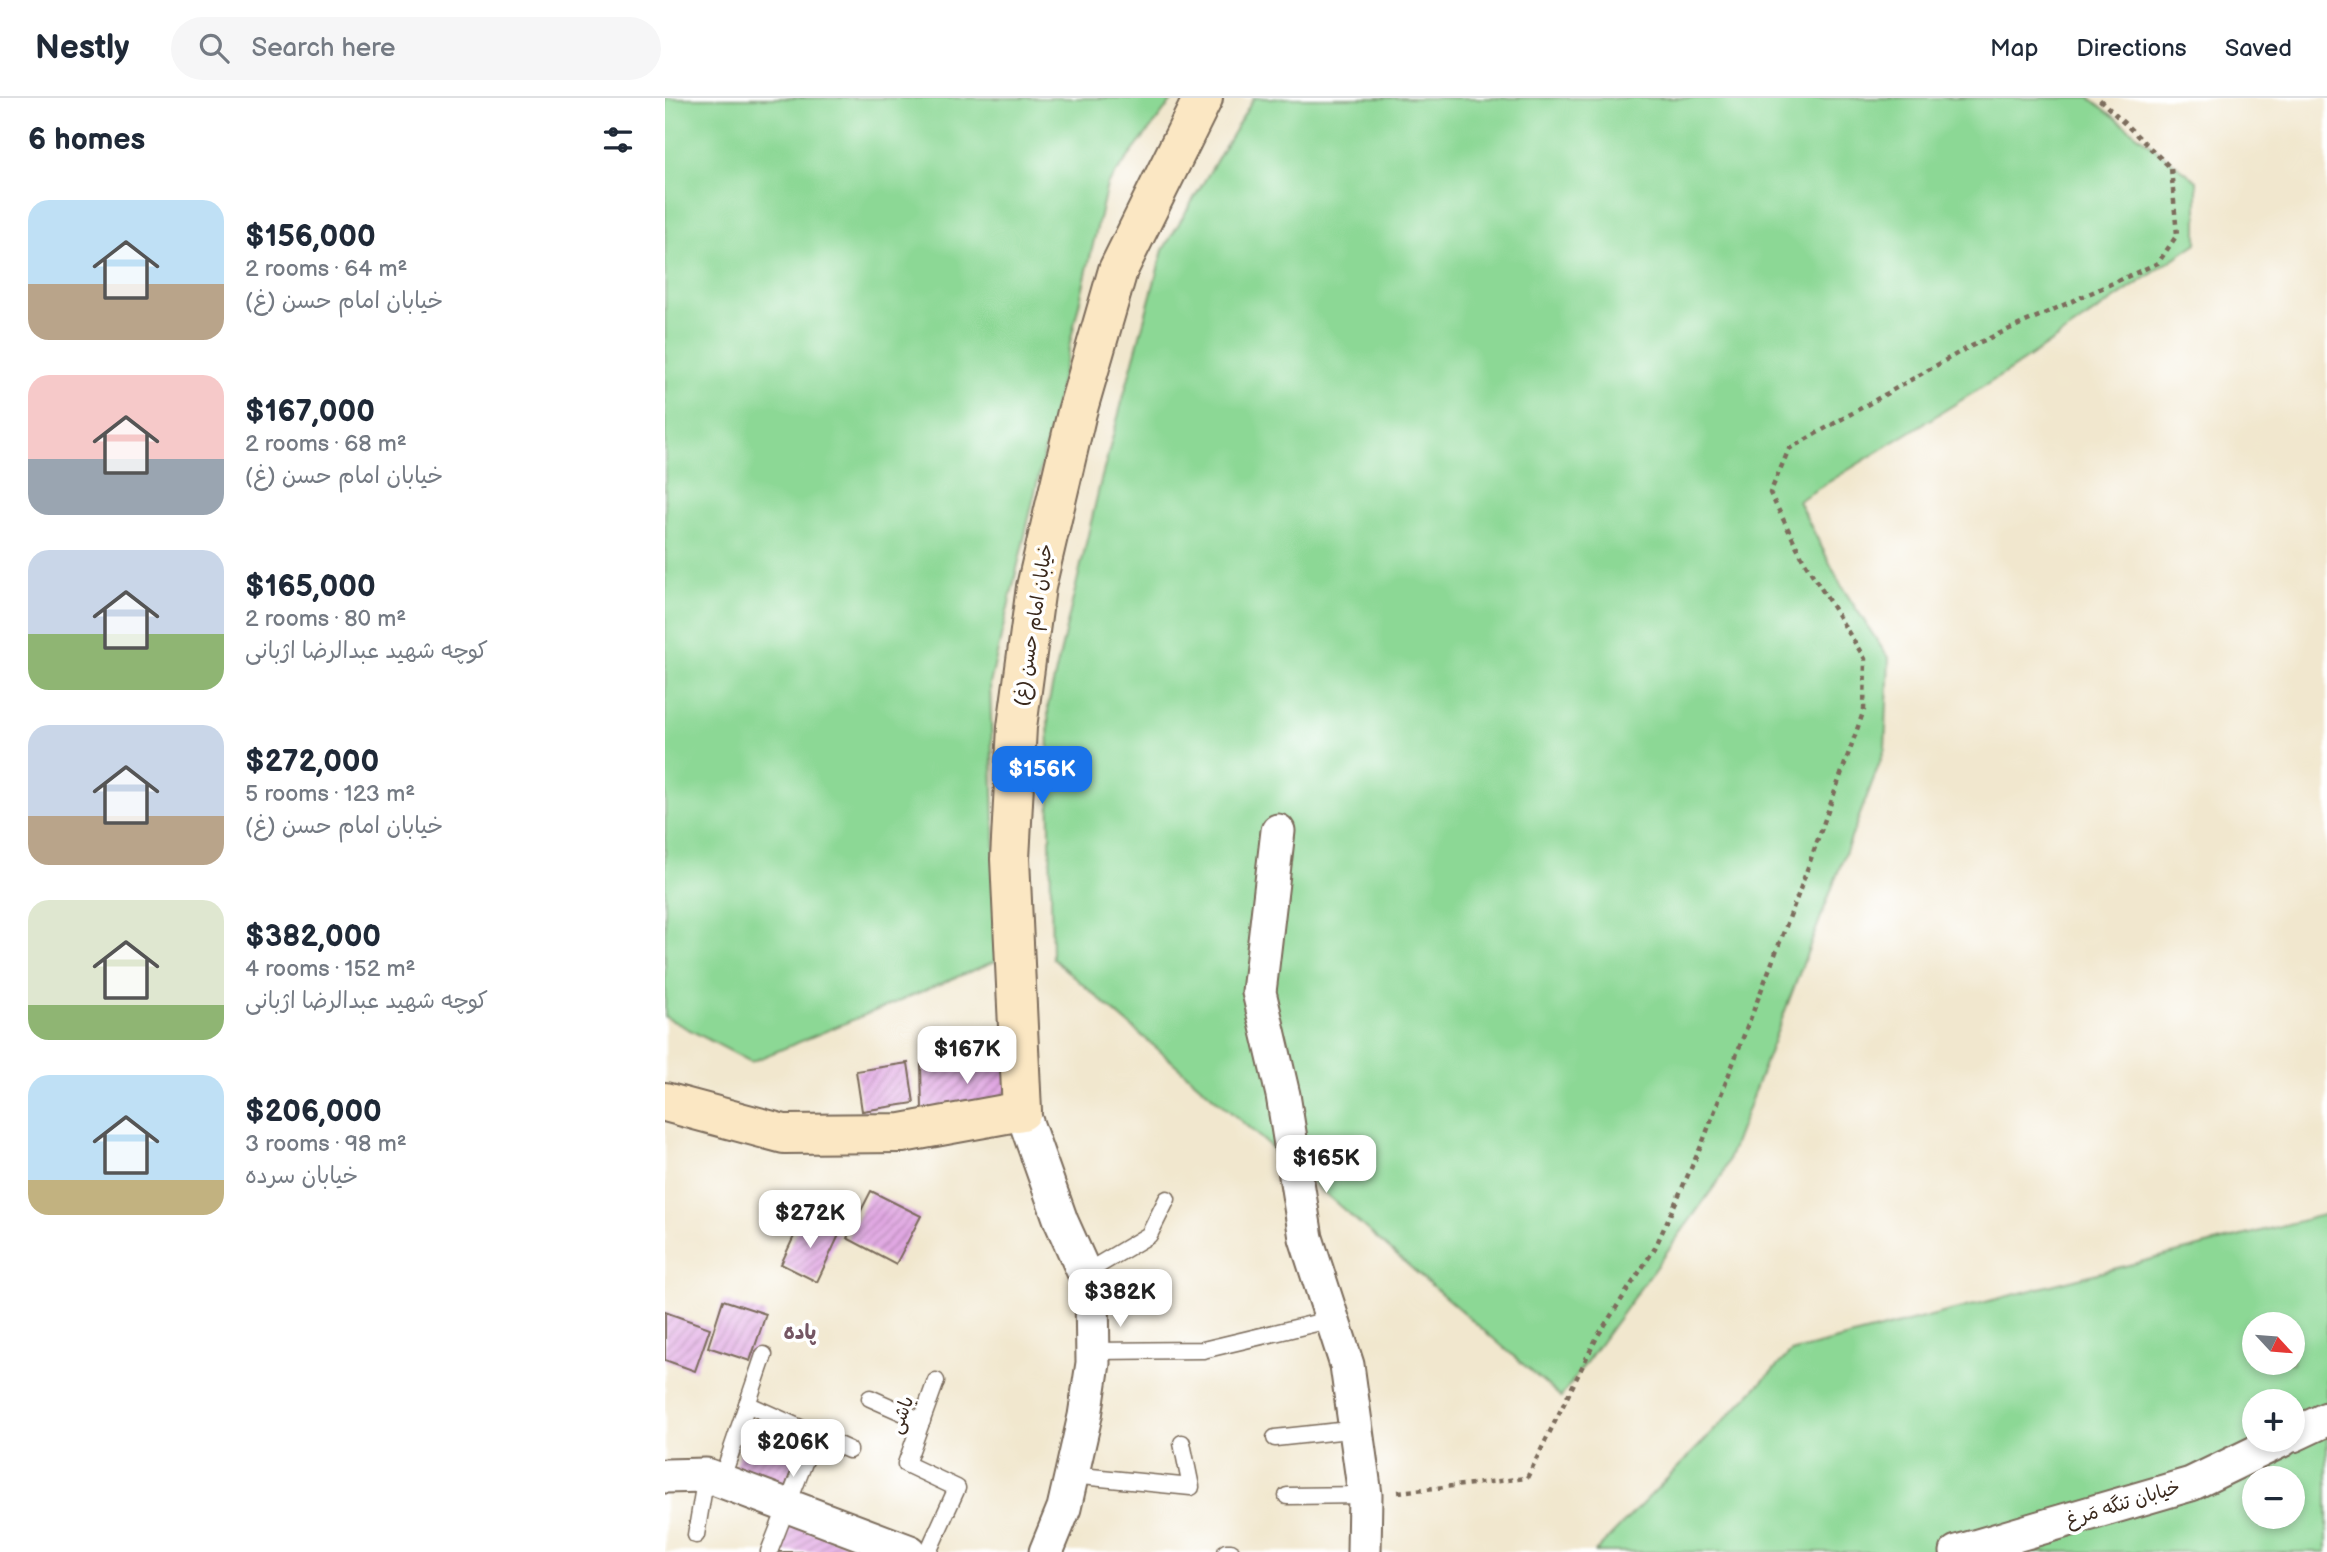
<!DOCTYPE html>
<html lang="en">
<head>
<meta charset="utf-8">
<style>
	:root { --surface:#fff; --page:#f6f6f7; --text:#1f2937; --muted:#747a83; --line:#e0e1e3; --accent:#1a73e8 }
	body { margin:0; font-family:"Balsamiq Sans","Playpen Sans Arabic",sans-serif; background:var(--page); color:var(--text); height:100vh; display:flex; flex-direction:column; font-size:26px; white-space:nowrap }
	* { box-sizing:border-box; margin:0 }
	p { font-size:23px; color:var(--muted) }
	.icon { flex:none; width:38px; height:38px; fill:none; stroke:currentColor; stroke-width:2; stroke-linecap:round; stroke-linejoin:round }
	.map { position:relative; flex:1; overflow:hidden }
	.details { display:flex; flex-direction:column; background:var(--surface); width:665px }
	.details>* { flex:none }
	.needle { width:46px; rotate:116deg }
	.buttons { position:absolute; left:1577px; top:1214px; display:grid; gap:14px }
	.buttons a { display:grid; place-items:center; width:63px; height:63px; border-radius:50%; background:var(--surface); box-shadow:0 4px 10px #0003; font-size:35px }
	.price { position:absolute; translate:-50% -60px; padding:0 16px; border-radius:14px; background:#fff; color:#222; font-size:23px; line-height:46px; filter:drop-shadow(0 2px 4px #0008) }
	.price::after { content:''; position:absolute; left:50%; top:42px; width:21px; height:16px; margin-left:-10px; background:inherit; clip-path:polygon(0 0,100% 0,50% 100%) }
	.price.selected { background:var(--accent); color:#fff }
	ul { padding:0; list-style:none }
	li { display:flex; align-items:center; gap:21px; height:175px; padding:0 28px }
	li span { display:grid; place-items:center; flex:none; width:196px; height:140px; border-radius:21px; color:#555 }
	li>.icon { margin-inline-start:auto }
	span .icon { width:84px; height:84px; fill:#fffc; stroke-width:1 }
	li b { font-size:30px }
	h2 { display:flex; justify-content:space-between; align-items:center; height:84px; padding:0 28px; font-size:30px }
	header { display:flex; align-items:center; gap:42px; box-sizing:border-box; height:98px; padding:0 35px; background:var(--surface); border-bottom:2px solid var(--line) }
	header strong { font-size:33px }
	nav { display:flex; gap:38px; margin-inline-start:auto; font-size:24px }
	.search { width:490px; height:63px; background:var(--page); display:flex; align-items:center; gap:18px; box-sizing:border-box; padding:0 24px; border-radius:38px; color:var(--muted); font-size:26px }
	main { display:flex; flex:1; min-height:0 }
	.map>svg:first-child { display:block }
</style>
</head>
<body>
<header>
<strong>Nestly</strong>
<div class="search"><svg class="icon" aria-label="search" viewBox="0 0 24 24"><circle cx="10" cy="10" r="6"/><path d="M15 15l6 6"/></svg>Search here</div>
<nav><a>Map</a><a>Directions</a><a>Saved</a></nav>
</header>
<main>
<section class="details">
<h2>6 homes<svg class="icon" aria-label="filters" viewBox="0 0 24 24"><path d="M4 7h16M4 17h16"/><circle cx="9" cy="7" r="2"/><circle cx="15" cy="17" r="2"/></svg></h2>
<ul>
<li><span style="background:linear-gradient(#bfe0f5 60%,#b9a48a 0)"><svg class="icon" aria-label="home" viewBox="0 0 24 24"><path d="M3 11l9-7 9 7M6 9v11h12V9"/></svg></span><div><b>$156,000</b><p>2 rooms · 64 m²</p><p>خیابان امام حسن (غ)</p></div></li>
<li><span style="background:linear-gradient(#f6c9c9 60%,#9aa5b1 0)"><svg class="icon" aria-label="home" viewBox="0 0 24 24"><path d="M3 11l9-7 9 7M6 9v11h12V9"/></svg></span><div><b>$167,000</b><p>2 rooms · 68 m²</p><p>خیابان امام حسن (غ)</p></div></li>
<li><span style="background:linear-gradient(#c9d6e8 60%,#8fb573 0)"><svg class="icon" aria-label="home" viewBox="0 0 24 24"><path d="M3 11l9-7 9 7M6 9v11h12V9"/></svg></span><div><b>$165,000</b><p>2 rooms · 80 m²</p><p>کوچه شهید عبدالرضا اژبانی</p></div></li>
<li><span style="background:linear-gradient(#c9d6e8 65%,#b9a48a 0)"><svg class="icon" aria-label="home" viewBox="0 0 24 24"><path d="M3 11l9-7 9 7M6 9v11h12V9"/></svg></span><div><b>$272,000</b><p>5 rooms · 123 m²</p><p>خیابان امام حسن (غ)</p></div></li>
<li><span style="background:linear-gradient(#dfe7d0 75%,#8fb573 0)"><svg class="icon" aria-label="home" viewBox="0 0 24 24"><path d="M3 11l9-7 9 7M6 9v11h12V9"/></svg></span><div><b>$382,000</b><p>4 rooms · 152 m²</p><p>کوچه شهید عبدالرضا اژبانی</p></div></li>
<li><span style="background:linear-gradient(#bfe0f5 75%,#c2b280 0)"><svg class="icon" aria-label="home" viewBox="0 0 24 24"><path d="M3 11l9-7 9 7M6 9v11h12V9"/></svg></span><div><b>$206,000</b><p>3 rooms · 98 m²</p><p>خیابان سرده</p></div></li>
</ul>
</section>
<div class="map">
<svg width="1662" height="1454" viewBox="0 0 1662 1454">
	<defs>
		<pattern id="building-hatch" width="6" height="6" patternUnits="userSpaceOnUse" patternTransform="scale(1.75)"><rect width="6" height="6" fill="#e1a8e3"/><path d="M-1 1l2-2M0 6l6-6M5 7l2-2" fill="none" stroke="#b889b7"/></pattern>
	</defs>
	<rect width="100%" height="100%" fill="#fff"/>
	<filter id="ink" filterUnits="userSpaceOnUse"><feTurbulence type="fractalNoise" baseFrequency=".0143" numOctaves="2"/><feDisplacementMap in="SourceGraphic" scale="14" xChannelSelector="R" yChannelSelector="G"/><feConvolveMatrix kernelMatrix="1 2 1 2 8 2 1 2 1" color-interpolation-filters="sRGB"/></filter>
	<filter id="wash" filterUnits="userSpaceOnUse"><feTurbulence type="fractalNoise" baseFrequency=".00686" numOctaves="4" result="noise"/><feDisplacementMap in="SourceGraphic" scale="28" xChannelSelector="R" yChannelSelector="G"/><feGaussianBlur stdDeviation="1.57" result="paint"/><feColorMatrix in="noise" values="0 0 0 0 0 0 0 0 0 0 0 0 0 0 0 0 0 1.4 0 .05"/><feComposite in="paint" operator="in"/></filter>
	<g filter="url(#wash)">
		<rect width="100%" height="100%" fill="#f1e7ce"/>
		<g fill="#8cd895" stroke="#64815a" stroke-width="2" fill-rule="evenodd">
			<polygon points="0,0 509,0 442,87 325,586 333,862 86,964 0,919"/>
			<polygon points="589,0 1425,0 1532,83 1532,145 1342,274 1133,403 1177,489 1224,561 1220,651 1057,1078 896,1299 387,860 383,607 435,386 498,152"/>
			<path d="M1662,1116V1454H930L1126,1254ZM1589,1227H1628V1265H1589ZM1589,1304H1628V1342H1589ZM1589,1381H1628V1419H1589Z"/>
		</g>
		<g id="blocks">
			<g fill="url(#building-hatch)">
				<polygon points="243,965 249,1005 197,1013 191,973"/>
				<polygon points="348,965 348,1011 257,1012 256,966"/>
				<polygon points="206,1093 256,1118 231,1166 182,1140"/>
				<polygon points="138,1119 174,1137 152,1184 116,1166"/>
				<polygon points="58,1202 101,1216 85,1263 43,1249"/>
				<polygon points="0,1214 45,1230 30,1273 0,1262"/>
				<polygon points="84,1330 135,1350 116,1400 65,1380"/>
				<polygon points="119,1424 204,1454 109,1454"/>
			</g>
		</g>
	</g>
	<g filter="url(#ink)">
		<use href="#blocks" fill-opacity="0" stroke="#7b6c5c" stroke-width="2"/>
		<g fill="none" stroke-linecap="round" stroke-linejoin="round">
			<g stroke="#7b6c5c" stroke-width="19">
				<g id="service">
					<polyline points="420,1175 484,1137 502,1101"/>
					<polyline points="428,1253 538,1252 668,1221"/>
					<polyline points="205,1300 257,1323"/>
					<polyline points="82,1306 184,1352"/>
					<polyline points="610,1340 693,1331"/>
					<polyline points="406,1377 526,1389 517,1345"/>
					<polyline points="56,1383 99,1257"/>
					<polyline points="622,1398 700,1397"/>
					<polyline points="31,1437 41,1377"/>
					<polyline points="104,1454 142,1357"/>
					<polyline points="263,1454 292,1390 241,1366 271,1283"/>
					<polyline points="561,1454 566,1454"/>
				</g>
			</g>
			<g stroke="#7b6c5c" stroke-width="37">
				<g id="minor">
					<polyline points="613,733 594,894 618,997 641,1140 682,1267 700,1397 699,1454"/>
					<polyline points="357,1013 396,1123 427,1192 428,1265 420,1318 399,1410 381,1454"/>
					<polyline points="1628,1337 1662,1321"/>
					<polyline points="0,1378 41,1377 245,1454"/>
					<polyline points="1292,1454 1526,1386 1617,1342"/>
				</g>
			</g>
			<g stroke="#7b6c5c" stroke-width="42">
				<polyline id="secondary" points="0,1004 119,1036 237,1035 357,1013 345,761 352,629 371,489 412,314 453,172 538,0"/>
			</g>
			<polyline stroke="#7b6c5c" stroke-width="4.5" stroke-dasharray="5 5" stroke-linecap="butt" points="733,1394 862,1380 932,1239 990,1150 1037,1046 1133,797 1199,612 1200,561 1139,463 1105,395 1124,351 1302,250 1493,165 1512,137 1506,70 1433,0"/>
			<use href="#service" stroke="#fff" stroke-width="16"/>
			<use href="#minor" stroke="#fff" stroke-width="33"/>
			<use href="#secondary" stroke="#fbe7c3" stroke-width="38"/>
		</g>
	</g>
	<g text-anchor="middle" dominant-baseline="central" stroke-width="7" stroke-linejoin="round" paint-order="stroke">
		<g font-size="19" fill="#3b2a1e" stroke="#fff">
			<text transform="translate(369 527) rotate(-81)">خیابان امام حسن (غ)</text>
			<text transform="translate(237 1317) rotate(-70)">باشی</text>
			<text transform="translate(1458 1406) rotate(-17)">خیابان تنگه مَرغ</text>
		</g>
		<g font-size="21" font-weight="bold" fill="#755663" stroke="#fff">
			<text x="135" y="1234">پاده</text>
		</g>
	</g>
</svg>
<div class="buttons">
<a><svg class="needle" viewBox="-14 -14 28 28"><path d="M0-13l5 13h-10z" fill="#e53935"/><path d="M0 13l5-13h-10z" fill="#747a83"/></svg></a>
<a>+</a>
<a>−</a>
</div>
<b class="price selected" style="left:377px;top:708px">$156K</b>
<b class="price" style="left:302px;top:988px">$167K</b>
<b class="price" style="left:661px;top:1097px">$165K</b>
<b class="price" style="left:145px;top:1152px">$272K</b>
<b class="price" style="left:455px;top:1231px">$382K</b>
<b class="price" style="left:128px;top:1381px">$206K</b>
</div>
</main>
</body>
</html>
